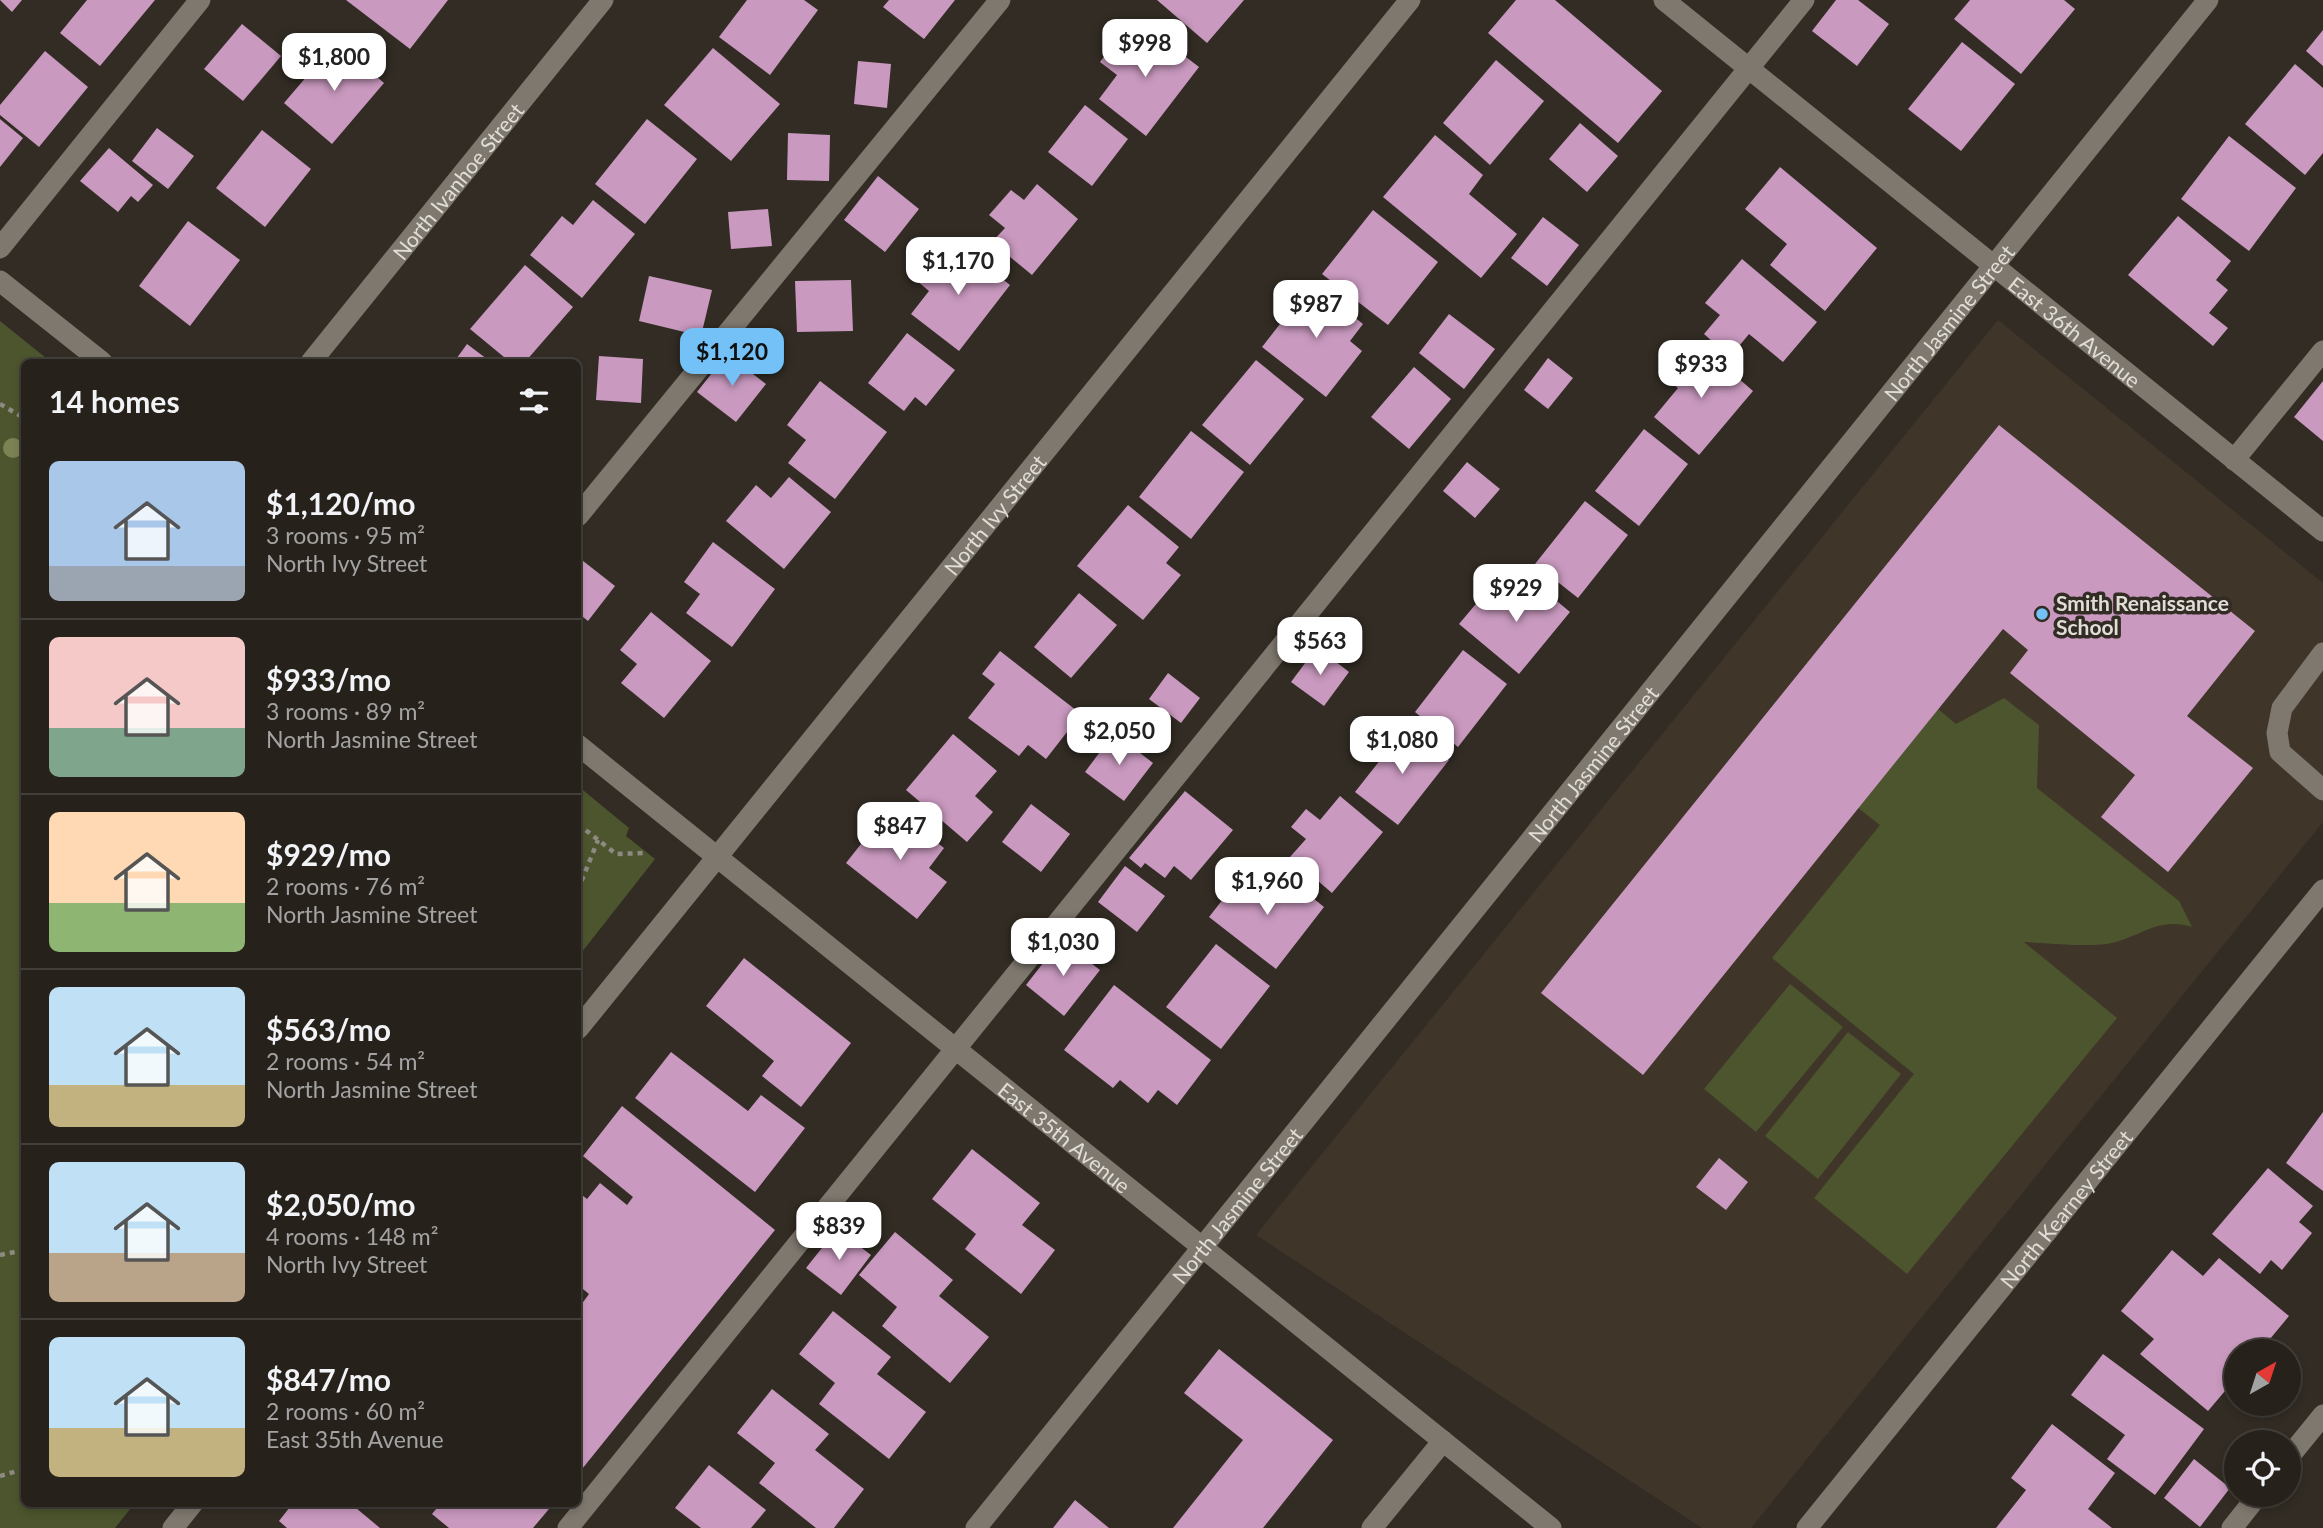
<!DOCTYPE html>
<html lang="en">
<head>
<meta charset="utf-8">
<style>
	:root { --surface:#26211b; --page:#322e28; --text:#f1f3f6; --muted:#a4a3a3; --line:#423e3a; --accent:#73c1f6 }
	body { margin:0; font-family:Lato,sans-serif; background:var(--page); color:var(--text); height:100vh; display:flex; flex-direction:column; font-size:26px; white-space:nowrap }
	* { box-sizing:border-box; margin:0 }
	p { font-size:23px; color:var(--muted) }
	.icon { flex:none; width:38px; height:38px; fill:none; stroke:currentColor; stroke-width:2; stroke-linecap:round; stroke-linejoin:round }
	.map { position:relative; flex:1; overflow:hidden }
	.details { position:absolute; left:21px; top:359px; width:560px; height:1148px; display:flex; flex-direction:column; background:var(--surface); border-radius:10px; box-shadow:0 4px 10px #0003,0 0 0 2px var(--line) }
	.details>* { flex:none }
	.needle { width:46px; rotate:39deg }
	.tools { position:absolute; left:2224px; top:1339px; display:grid; gap:14px }
	.tools a { display:grid; place-items:center; width:77px; height:77px; border-radius:50%; background:var(--surface); box-shadow:0 4px 10px #0003,0 0 0 2px var(--line); font-size:35px }
	.price { position:absolute; translate:-50% -60px; padding:0 16px; border-radius:14px; background:#fff; color:#222; font-size:23px; line-height:46px; filter:drop-shadow(0 2px 4px #0008) }
	.price::after { content:''; position:absolute; left:50%; top:42px; width:21px; height:16px; margin-left:-10px; background:inherit; clip-path:polygon(0 0,100% 0,50% 100%) }
	.price.selected { background:var(--accent); color:#111 }
	ul { padding:0; list-style:none }
	li { display:flex; align-items:center; gap:21px; height:175px; padding:0 28px }
	li+li { border-top:2px solid var(--line) }
	li span { display:grid; place-items:center; flex:none; width:196px; height:140px; border-radius:10px; color:#555 }
	li>.icon { margin-inline-start:auto }
	span .icon { width:84px; height:84px; fill:#fffc; stroke-width:1 }
	li b { font-size:30px }
	h2 { display:flex; justify-content:space-between; align-items:center; height:84px; padding:0 28px; font-size:30px }
	.map>svg:first-child { display:block }
</style>
</head>
<body>
<div class="map">
<svg width="2323" height="1528" viewBox="0 0 2323 1528">
	<rect width="100%" height="100%" fill="#322c24"/>
	<polygon fill="#3f3529" points="1998,320 2323,583 2323,822 1751,1528 1702,1528 1256,1235"/>
	<g fill="#4c552d">
		<polygon points="0,321 51,362 24,362 24,1503 135,1503 115,1528 0,1528"/>
		<path d="M2004,698L2039,725L2037,788L2179,901L2192,927C2156,916 2139,939 2107,944C2083,947 2049,943 2024,942L2117,1018L1907,1274L1814,1198L1914,1074L1772,958L1880,825L1858,808L1938,709L1956,724Z"/>
		<polygon points="578,786 629,828 626,836 655,859 578,957"/>
		<polygon points="1790,984 1843,1027 1756,1132 1704,1089"/>
		<polygon points="1848,1032 1901,1074 1818,1179 1765,1136"/>
	</g>
	<g fill="#c999bf">
		<polygon points="0,0 22,0 12,12"/>
		<polygon points="87,0 155,0 100,66 60,33"/>
		<polygon points="346,0 448,0 410,49"/>
		<polygon points="747,0 804,0 818,10 770,75 719,37"/>
		<polygon points="889,0 955,0 924,39 883,7"/>
		<polygon points="1157,0 1244,0 1207,43"/>
		<polygon points="1516,0 1555,0 1662,91 1618,143 1488,33"/>
		<polygon points="1836,0 1858,0 1889,24 1857,66 1812,31"/>
		<polygon points="1970,0 2064,0 2075,9 2021,74 1954,19"/>
		<polygon points="242,24 281,56 243,101 204,69"/>
		<polygon points="2323,30 2323,66 2306,51"/>
		<polygon points="1152,31 1199,67 1146,136 1099,99 1117,75 1100,62 1123,32 1140,46"/>
		<polygon points="336,42 384,83 332,144 284,103"/>
		<polygon points="1962,42 2015,84 1961,151 1908,109"/>
		<polygon points="713,48 780,104 731,161 664,105"/>
		<polygon points="45,51 88,87 39,147 0,115 0,105"/>
		<polygon points="1496,60 1544,101 1490,165 1443,123"/>
		<polygon points="858,61 891,64 887,108 854,104"/>
		<polygon points="2295,64 2323,88 2323,153 2305,175 2245,124"/>
		<polygon points="1085,105 1128,139 1092,186 1048,152"/>
		<polygon points="0,119 23,138 0,167"/>
		<polygon points="647,119 697,159 645,224 595,184"/>
		<polygon points="1580,123 1618,156 1587,192 1549,159"/>
		<polygon points="157,128 194,156 168,189 132,161"/>
		<polygon points="262,130 311,169 265,227 216,188"/>
		<polygon points="788,133 830,135 829,181 787,180"/>
		<polygon points="1435,135 1483,175 1469,194 1517,234 1481,278 1383,197"/>
		<polygon points="2229,136 2296,188 2249,251 2181,199"/>
		<polygon points="109,148 153,185 138,202 131,196 118,212 80,181"/>
		<polygon points="1780,167 1877,248 1825,311 1770,265 1787,244 1745,209"/>
		<polygon points="878,176 919,209 885,252 844,220"/>
		<polygon points="1037,184 1078,219 1032,275 992,242 1005,228 989,215 1011,190 1024,200"/>
		<polygon points="593,200 635,234 582,298 530,255 562,216 573,225"/>
		<polygon points="768,209 772,246 731,249 728,212"/>
		<polygon points="1373,210 1438,262 1388,325 1322,274"/>
		<polygon points="2178,216 2231,261 2216,280 2228,290 2209,313 2228,328 2213,346 2128,275"/>
		<polygon points="1543,217 1579,245 1547,286 1511,258"/>
		<polygon points="188,221 240,260 190,326 139,286"/>
		<polygon points="966,250 1010,285 959,351 911,314 929,291 916,280 938,252 954,265"/>
		<polygon points="1742,259 1817,322 1783,362 1749,334 1730,357 1704,334 1720,315 1705,303"/>
		<polygon points="525,265 573,307 525,362 510,362 470,329"/>
		<polygon points="649,276 712,290 701,336 639,321"/>
		<polygon points="851,280 853,331 797,332 795,281"/>
		<polygon points="1312,283 1363,324 1350,341 1362,351 1326,397 1262,347"/>
		<polygon points="1449,314 1495,349 1464,389 1419,353"/>
		<polygon points="907,333 955,370 926,406 915,397 904,411 868,383"/>
		<polygon points="467,344 491,362 454,362"/>
		<polygon points="1708,352 1753,391 1699,455 1654,417 1678,388 1659,373 1675,354 1694,370"/>
		<polygon points="727,354 766,384 736,422 697,392"/>
		<polygon points="599,356 643,359 641,403 596,400"/>
		<polygon points="1548,358 1573,378 1548,409 1524,390"/>
		<polygon points="1256,360 1304,399 1250,465 1202,425"/>
		<polygon points="1414,367 1451,399 1409,449 1371,417"/>
		<polygon points="820,381 887,432 835,499 788,463 806,440 787,425"/>
		<polygon points="2323,381 2323,441 2294,417"/>
		<polygon points="1999,425 2255,631 2187,716 2253,768 2168,872 2101,817 2135,775 2010,673 2028,650 2003,629 1643,1075 1541,993"/>
		<polygon points="1644,429 1688,464 1639,526 1595,491"/>
		<polygon points="1191,431 1244,472 1191,539 1139,497"/>
		<polygon points="1467,462 1500,489 1475,518 1443,491"/>
		<polygon points="789,477 831,512 784,569 726,521 756,485 771,498"/>
		<polygon points="1585,501 1628,535 1578,598 1535,564"/>
		<polygon points="1128,505 1179,547 1166,563 1181,575 1143,620 1077,566"/>
		<polygon points="713,542 775,589 732,647 686,613 700,594 684,582"/>
		<polygon points="578,557 615,586 588,621 578,613"/>
		<polygon points="1528,577 1570,612 1519,674 1459,624 1486,592 1503,607"/>
		<polygon points="1079,593 1117,625 1071,678 1034,647"/>
		<polygon points="651,612 711,661 664,718 621,683 637,664 620,650"/>
		<polygon points="1317,647 1349,672 1324,706 1291,682"/>
		<polygon points="1463,650 1507,684 1458,747 1415,712"/>
		<polygon points="1000,651 1081,714 1046,759 1028,745 1019,756 968,718 995,684 982,674"/>
		<polygon points="1168,673 1200,698 1181,723 1149,699"/>
		<polygon points="1407,726 1449,760 1398,825 1355,792"/>
		<polygon points="1114,733 1153,763 1124,801 1085,772"/>
		<polygon points="953,734 997,771 975,796 993,812 967,842 906,790"/>
		<polygon points="1185,791 1233,830 1191,880 1174,866 1165,878 1145,863 1141,868 1129,858"/>
		<polygon points="1340,796 1383,832 1332,893 1290,857 1306,839 1291,827 1306,809 1320,820"/>
		<polygon points="1031,804 1070,834 1041,872 1002,842"/>
		<polygon points="891,806 944,848 929,868 947,882 917,919 846,863"/>
		<polygon points="1125,866 1165,896 1137,932 1098,902"/>
		<polygon points="1282,873 1324,907 1276,969 1209,917 1242,875 1266,894"/>
		<polygon points="1061,940 1100,970 1064,1016 1026,985"/>
		<polygon points="1216,944 1270,986 1221,1049 1166,1007"/>
		<polygon points="744,958 851,1043 801,1107 762,1076 774,1061 706,1006"/>
		<polygon points="1114,985 1211,1060 1177,1105 1158,1090 1148,1103 1120,1080 1113,1088 1064,1050"/>
		<polygon points="671,1052 748,1111 761,1095 805,1128 755,1192 635,1098"/>
		<polygon points="622,1106 775,1230 578,1474 578,1309 589,1294 578,1285 578,1192 587,1199 600,1183 627,1205 633,1197 583,1156"/>
		<polygon points="2323,1112 2323,1191 2286,1163"/>
		<polygon points="972,1149 1040,1203 1022,1225 1055,1250 1021,1294 965,1249 976,1234 932,1199"/>
		<polygon points="1719,1158 1748,1182 1726,1210 1696,1187"/>
		<polygon points="2268,1168 2313,1206 2299,1222 2312,1233 2282,1270 2271,1260 2260,1274 2212,1234"/>
		<polygon points="837,1229 871,1255 841,1295 806,1268"/>
		<polygon points="895,1232 953,1280 939,1296 989,1337 950,1383 882,1326 897,1307 859,1275"/>
		<polygon points="2172,1250 2203,1276 2219,1258 2289,1316 2260,1351 2236,1351 2236,1378 2208,1411 2140,1354 2154,1339 2121,1311"/>
		<polygon points="833,1311 891,1357 877,1374 926,1412 889,1459 819,1404 835,1383 799,1354"/>
		<polygon points="1219,1349 1333,1440 1263,1528 1173,1528 1243,1440 1184,1393"/>
		<polygon points="2103,1354 2204,1429 2155,1495 2107,1459 2125,1435 2071,1395"/>
		<polygon points="772,1389 829,1434 815,1450 864,1489 834,1528 816,1528 759,1483 775,1463 737,1433"/>
		<polygon points="2052,1424 2115,1473 2088,1509 2112,1528 1996,1528 2026,1490 2011,1478"/>
		<polygon points="2194,1459 2230,1488 2200,1527 2164,1498"/>
		<polygon points="709,1465 766,1510 751,1528 701,1528 675,1508"/>
		<polygon points="1075,1500 1109,1528 1053,1528"/>
		<polygon points="293,1503 350,1503 380,1528 287,1528 279,1521"/>
		<polygon points="441,1503 554,1503 533,1528 449,1528 432,1514"/>
	</g>
	<g fill="none" stroke-linecap="round" stroke-linejoin="round">
		<g stroke="#8e8982" stroke-width="4.5" stroke-dasharray="5 5" stroke-linecap="butt">
			<polyline points="0,404 24,418"/>
			<polyline points="578,824 616,854 643,853"/>
			<polyline points="578,890 598,840"/>
			<polyline points="0,1255 24,1250"/>
			<polyline points="0,1476 24,1469"/>
		</g>
		<g stroke="#7f786f" stroke-width="21">
			<path id="s1" d="M1664,0L2323,531"/>
			<polyline points="0,248 200,0"/>
			<polyline points="0,281 102,362"/>
			<path id="s2" d="M311,362L603,0"/>
			<polyline points="2234,460 2323,351"/>
			<polyline points="578,516 1000,0"/>
			<polyline points="2323,653 2282,708 2277,733 2280,752 2323,790"/>
			<path id="s3" d="M578,745L1551,1528"/>
			<path id="s4" d="M578,1029L1410,0"/>
			<polyline points="2289,1457 2323,1415"/>
			<polyline points="173,1528 193,1503"/>
			<polyline points="568,1528 1804,0"/>
			<path id="s5" d="M976,1528L2208,0"/>
			<polyline points="1372,1528 1443,1441"/>
			<path id="s6" d="M1807,1528L2323,890"/>
			<polyline points="2232,1528 2259,1494"/>
		</g>
	</g>
	<circle fill="#7c8253" cx="13" cy="448" r="10"/>
	<circle fill="#73c1f6" stroke="#322c24" stroke-width="2.5" cx="2042" cy="614" r="7"/>
	<g text-anchor="middle" dominant-baseline="central" stroke-width="7" stroke-linejoin="round" paint-order="stroke">
		<g font-size="21" fill="#e1ded8" stroke="#322c24">
			<text stroke="none"><textPath href="#s2" startOffset="233">North Ivanhoe Street</textPath></text>
			<text stroke="none"><textPath href="#s5" startOffset="1549">North Jasmine Street</textPath></text>
			<text stroke="none"><textPath href="#s1" startOffset="528">East 36th Avenue</textPath></text>
			<text stroke="none"><textPath href="#s4" startOffset="662">North Ivy Street</textPath></text>
			<text stroke="none"><textPath href="#s5" startOffset="982">North Jasmine Street</textPath></text>
			<text stroke="none"><textPath href="#s3" startOffset="625">East 35th Avenue</textPath></text>
			<text stroke="none"><textPath href="#s5" startOffset="415">North Jasmine Street</textPath></text>
			<text stroke="none"><textPath href="#s6" startOffset="411">North Kearney Street</textPath></text>
		</g>
		<g font-size="21" font-weight="bold" fill="#e1ded8" stroke="#322c24" text-anchor="start">
			<text x="2056" y="602">Smith Renaissance<tspan x="2056" dy="24">School</tspan></text>
		</g>
	</g>
</svg>
<div class="tools">
<a><svg class="needle" viewBox="-14 -14 28 28"><path d="M0-13l5 13h-10z" fill="#e53935"/><path d="M0 13l5-13h-10z" fill="#a4a3a3"/></svg></a>
<a><svg class="icon" aria-label="locate" viewBox="0 0 24 24"><circle cx="12" cy="12" r="6"/><path d="M12 2v4M12 18v4M2 12h4M18 12h4"/></svg></a>
</div>
<b class="price" style="left:1145px;top:79px">$998</b>
<b class="price" style="left:334px;top:93px">$1,800</b>
<b class="price" style="left:958px;top:297px">$1,170</b>
<b class="price" style="left:1316px;top:340px">$987</b>
<b class="price selected" style="left:732px;top:388px">$1,120</b>
<b class="price" style="left:1701px;top:400px">$933</b>
<b class="price" style="left:1516px;top:624px">$929</b>
<b class="price" style="left:1320px;top:677px">$563</b>
<b class="price" style="left:1119px;top:767px">$2,050</b>
<b class="price" style="left:1402px;top:776px">$1,080</b>
<b class="price" style="left:900px;top:862px">$847</b>
<b class="price" style="left:1267px;top:917px">$1,960</b>
<b class="price" style="left:1063px;top:978px">$1,030</b>
<b class="price" style="left:839px;top:1262px">$839</b>
<section class="details">
<h2>14 homes<svg class="icon" aria-label="filters" viewBox="0 0 24 24"><path d="M4 7h16M4 17h16"/><circle cx="9" cy="7" r="2"/><circle cx="15" cy="17" r="2"/></svg></h2>
<ul>
<li><span style="background:linear-gradient(#a9c7e8 75%,#9aa5b1 0)"><svg class="icon" aria-label="home" viewBox="0 0 24 24"><path d="M3 11l9-7 9 7M6 9v11h12V9"/></svg></span><div><b>$1,120/mo</b><p>3 rooms · 95 m²</p><p>North Ivy Street</p></div></li>
<li><span style="background:linear-gradient(#f6c9c9 65%,#7fa58c 0)"><svg class="icon" aria-label="home" viewBox="0 0 24 24"><path d="M3 11l9-7 9 7M6 9v11h12V9"/></svg></span><div><b>$933/mo</b><p>3 rooms · 89 m²</p><p>North Jasmine Street</p></div></li>
<li><span style="background:linear-gradient(#ffd9b3 65%,#8fb573 0)"><svg class="icon" aria-label="home" viewBox="0 0 24 24"><path d="M3 11l9-7 9 7M6 9v11h12V9"/></svg></span><div><b>$929/mo</b><p>2 rooms · 76 m²</p><p>North Jasmine Street</p></div></li>
<li><span style="background:linear-gradient(#bfe0f5 70%,#c2b280 0)"><svg class="icon" aria-label="home" viewBox="0 0 24 24"><path d="M3 11l9-7 9 7M6 9v11h12V9"/></svg></span><div><b>$563/mo</b><p>2 rooms · 54 m²</p><p>North Jasmine Street</p></div></li>
<li><span style="background:linear-gradient(#bfe0f5 65%,#b9a48a 0)"><svg class="icon" aria-label="home" viewBox="0 0 24 24"><path d="M3 11l9-7 9 7M6 9v11h12V9"/></svg></span><div><b>$2,050/mo</b><p>4 rooms · 148 m²</p><p>North Ivy Street</p></div></li>
<li><span style="background:linear-gradient(#bfe0f5 65%,#c2b280 0)"><svg class="icon" aria-label="home" viewBox="0 0 24 24"><path d="M3 11l9-7 9 7M6 9v11h12V9"/></svg></span><div><b>$847/mo</b><p>2 rooms · 60 m²</p><p>East 35th Avenue</p></div></li>
</ul>
</section>
</div>
</body>
</html>
